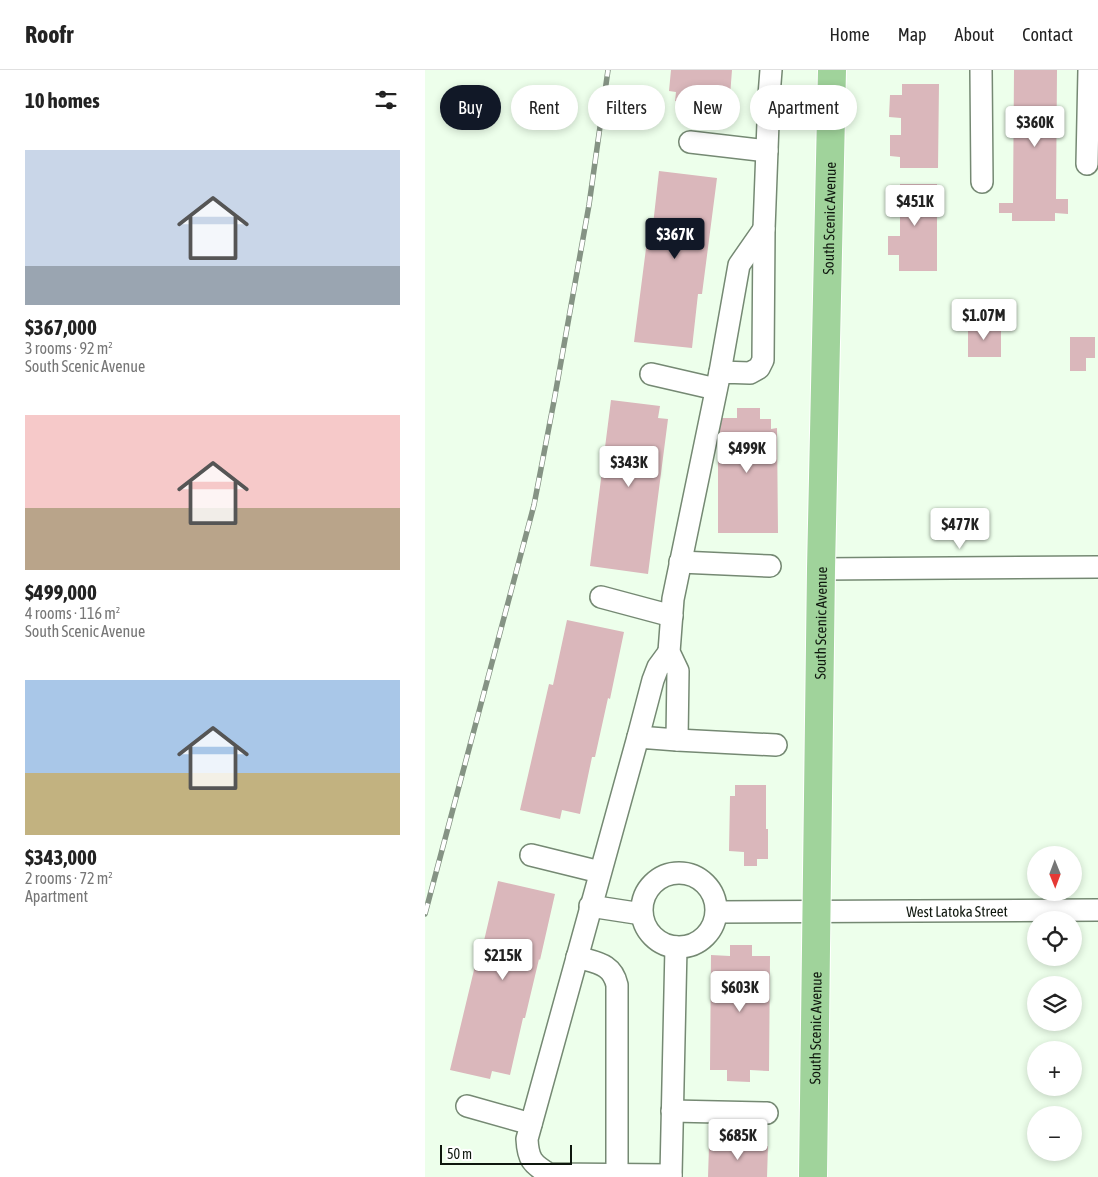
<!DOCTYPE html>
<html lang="en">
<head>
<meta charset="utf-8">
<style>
	:root { --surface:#fff; --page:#f2f2f2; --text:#222; --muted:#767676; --line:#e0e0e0; --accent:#111827 }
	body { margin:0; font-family:"Asap Condensed",sans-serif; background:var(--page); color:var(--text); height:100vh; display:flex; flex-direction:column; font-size:19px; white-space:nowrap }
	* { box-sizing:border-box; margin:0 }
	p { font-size:16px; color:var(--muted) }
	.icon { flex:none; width:28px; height:28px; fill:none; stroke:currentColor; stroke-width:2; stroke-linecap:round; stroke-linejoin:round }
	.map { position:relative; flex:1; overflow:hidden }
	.sheet { display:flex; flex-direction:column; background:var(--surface); width:425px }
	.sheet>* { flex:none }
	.banner { position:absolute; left:15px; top:15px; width:475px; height:45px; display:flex; gap:10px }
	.needle { width:32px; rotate:179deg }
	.fabs { position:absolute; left:602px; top:776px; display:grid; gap:10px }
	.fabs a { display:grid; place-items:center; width:55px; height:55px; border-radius:50%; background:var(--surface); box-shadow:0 2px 8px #0003; font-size:25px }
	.scale { position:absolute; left:15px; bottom:12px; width:132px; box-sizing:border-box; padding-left:5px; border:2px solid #0e160d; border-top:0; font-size:14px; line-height:18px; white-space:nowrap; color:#0e160d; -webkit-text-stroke:4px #fff; paint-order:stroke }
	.price { position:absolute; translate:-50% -42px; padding:0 11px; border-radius:5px; background:#fff; color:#222; font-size:16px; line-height:32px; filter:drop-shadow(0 1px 2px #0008) }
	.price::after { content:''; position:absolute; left:50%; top:30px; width:15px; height:11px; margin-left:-8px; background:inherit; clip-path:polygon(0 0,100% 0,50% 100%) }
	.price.selected { background:var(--accent); color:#fff }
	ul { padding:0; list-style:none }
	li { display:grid; align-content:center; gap:10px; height:265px; padding:0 25px }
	li span { display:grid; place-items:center; height:155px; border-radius:0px; color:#555 }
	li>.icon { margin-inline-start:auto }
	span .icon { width:90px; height:90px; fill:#fffc; stroke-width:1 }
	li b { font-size:21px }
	h2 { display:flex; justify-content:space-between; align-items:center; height:60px; padding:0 25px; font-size:21px }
	.chip { padding:0 18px; border-radius:22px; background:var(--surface); box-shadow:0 2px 8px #0003; font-size:18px; line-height:45px }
	.chip.selected { background:var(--accent); color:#fff }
	header { display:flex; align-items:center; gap:30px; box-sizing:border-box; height:70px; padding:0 25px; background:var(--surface); border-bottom:1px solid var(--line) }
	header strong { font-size:24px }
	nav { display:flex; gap:28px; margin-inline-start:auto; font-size:18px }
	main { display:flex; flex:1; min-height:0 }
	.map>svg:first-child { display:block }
</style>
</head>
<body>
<header>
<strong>Roofr</strong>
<nav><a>Home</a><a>Map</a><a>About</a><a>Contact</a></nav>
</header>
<main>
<section class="sheet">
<h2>10 homes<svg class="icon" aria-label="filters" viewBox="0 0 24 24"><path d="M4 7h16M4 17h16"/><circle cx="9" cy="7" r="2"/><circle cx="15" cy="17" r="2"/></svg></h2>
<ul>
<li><span style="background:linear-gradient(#c9d6e8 75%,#9aa5b1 0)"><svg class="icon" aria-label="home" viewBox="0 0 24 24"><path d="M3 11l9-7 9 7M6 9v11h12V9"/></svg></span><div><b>$367,000</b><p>3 rooms · 92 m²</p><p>South Scenic Avenue</p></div></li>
<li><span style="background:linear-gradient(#f6c9c9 60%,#b9a48a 0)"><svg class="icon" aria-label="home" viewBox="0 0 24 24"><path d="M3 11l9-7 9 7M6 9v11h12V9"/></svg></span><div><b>$499,000</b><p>4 rooms · 116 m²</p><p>South Scenic Avenue</p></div></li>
<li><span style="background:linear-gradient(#a9c7e8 60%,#c2b280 0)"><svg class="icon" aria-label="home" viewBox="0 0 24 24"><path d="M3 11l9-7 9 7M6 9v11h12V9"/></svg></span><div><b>$343,000</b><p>2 rooms · 72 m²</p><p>Apartment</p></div></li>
</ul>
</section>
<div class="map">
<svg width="673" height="1107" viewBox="0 0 673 1107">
	<rect width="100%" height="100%" fill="#edffeb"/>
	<g fill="#dab7bb">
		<polygon points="246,0 307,0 305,26 287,25 286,34 250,31 251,22 244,21"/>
		<polygon points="589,0 632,0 631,129 643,129 643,144 630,143 630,151 587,151 587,143 574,143 574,133 588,133"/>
		<polygon points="477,14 514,14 513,98 475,98 475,87 465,86 465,65 476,65 476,48 464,47 465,25 477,25"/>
		<polygon points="234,101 292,108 277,224 273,224 267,278 209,272 224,155 228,155"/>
		<polygon points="475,114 512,114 512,201 474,201 474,185 463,185 463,166 475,166 475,145 464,145 464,125 475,125"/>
		<polygon points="543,252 560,252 560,259 576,259 576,287 543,287"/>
		<polygon points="645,267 670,267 670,288 661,288 661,301 645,301"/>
		<polygon points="186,330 235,336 233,348 243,349 223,504 165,496"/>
		<polygon points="312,338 335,338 335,349 346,349 346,359 352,358 353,463 293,463 293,348 312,348"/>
		<polygon points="142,550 199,562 185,629 183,628 170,687 167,687 155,744 137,740 135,749 95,740 124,614 128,615"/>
		<polygon points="310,715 341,715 341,759 343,759 343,789 332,789 332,796 319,796 319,782 304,781 305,726 310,726"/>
		<polygon points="73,811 130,824 115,890 114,889 100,948 98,948 85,1005 67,1001 65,1009 25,1000 55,875 58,875"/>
		<polygon points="305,875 327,875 327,886 345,886 344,1001 325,1000 325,1012 302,1011 302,1000 285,1000 286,885 305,886"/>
		<polygon points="284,1075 343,1076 342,1107 283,1107"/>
	</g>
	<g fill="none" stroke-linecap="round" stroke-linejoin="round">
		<g stroke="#758973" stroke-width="24">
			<g id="minor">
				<polyline points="556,0 557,112"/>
				<polyline points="265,72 342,81"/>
				<polyline points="662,94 664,0"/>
				<polyline points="295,302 314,195 339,159"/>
				<polyline points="226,304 291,319"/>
				<polyline points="255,492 345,496"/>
				<polyline points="396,499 673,497"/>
				<polyline points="176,527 247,546"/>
				<polyline points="213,667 228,610 233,597 244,582"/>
				<polyline points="252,670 351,675"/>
				<polyline points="106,785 175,802"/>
				<circle cx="254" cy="840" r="37"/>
				<polyline points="165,836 217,844"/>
				<path id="s1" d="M292,842L673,840"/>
				<path d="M152,887C171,893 187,893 192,915V1104"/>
				<polyline points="42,1036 106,1054"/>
				<polyline points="247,1041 342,1043"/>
				<polyline points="246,1105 251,877"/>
				<path d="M246,1107V1105L124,1104C107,1094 103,1089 102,1069L213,667L252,670L253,601L244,582L248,529L295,302L325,303L334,298L338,290L339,159L344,26L346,0"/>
			</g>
		</g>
		<g stroke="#fff" stroke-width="30">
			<g id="major">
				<path id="s2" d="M388,1107L396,499L407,0"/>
			</g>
		</g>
		<use href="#minor" stroke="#fff" stroke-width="21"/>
		<use href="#major" stroke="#a0d39b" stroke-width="28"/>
		<g stroke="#859384" stroke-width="5.5">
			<polyline id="rail" points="0,844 109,435 129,331 164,135 183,0"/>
		</g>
		<use href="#rail" stroke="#fff" stroke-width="4" stroke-dasharray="11" stroke-linecap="butt"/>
	</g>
	<g text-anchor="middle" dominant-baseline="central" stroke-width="5" stroke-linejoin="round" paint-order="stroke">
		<g font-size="15" fill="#0e160d" stroke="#fff">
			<text stroke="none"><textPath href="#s2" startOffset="959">South Scenic Avenue</textPath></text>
			<text stroke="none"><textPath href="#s2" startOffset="554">South Scenic Avenue</textPath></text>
			<text stroke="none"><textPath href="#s1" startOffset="240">West Latoka Street</textPath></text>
			<text stroke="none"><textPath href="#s2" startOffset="149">South Scenic Avenue</textPath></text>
		</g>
	</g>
</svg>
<div class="fabs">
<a><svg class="needle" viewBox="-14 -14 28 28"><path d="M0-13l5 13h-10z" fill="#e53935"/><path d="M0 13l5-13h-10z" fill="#767676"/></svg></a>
<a><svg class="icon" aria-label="locate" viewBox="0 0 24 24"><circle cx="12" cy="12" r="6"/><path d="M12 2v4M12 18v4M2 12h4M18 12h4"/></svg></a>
<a><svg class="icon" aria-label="layers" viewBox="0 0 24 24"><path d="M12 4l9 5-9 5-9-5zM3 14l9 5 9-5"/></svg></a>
<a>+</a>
<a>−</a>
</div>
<div class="scale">50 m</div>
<b class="price" style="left:610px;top:78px">$360K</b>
<b class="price" style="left:490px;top:157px">$451K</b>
<b class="price selected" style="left:250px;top:190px">$367K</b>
<b class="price" style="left:559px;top:271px">$1.07M</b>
<b class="price" style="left:322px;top:404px">$499K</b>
<b class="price" style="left:204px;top:418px">$343K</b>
<b class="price" style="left:535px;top:480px">$477K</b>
<b class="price" style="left:78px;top:911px">$215K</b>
<b class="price" style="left:315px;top:943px">$603K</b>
<b class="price" style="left:313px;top:1091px">$685K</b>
<div class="banner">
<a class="chip selected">Buy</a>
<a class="chip">Rent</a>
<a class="chip">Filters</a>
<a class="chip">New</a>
<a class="chip">Apartment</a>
</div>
</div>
</main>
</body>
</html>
